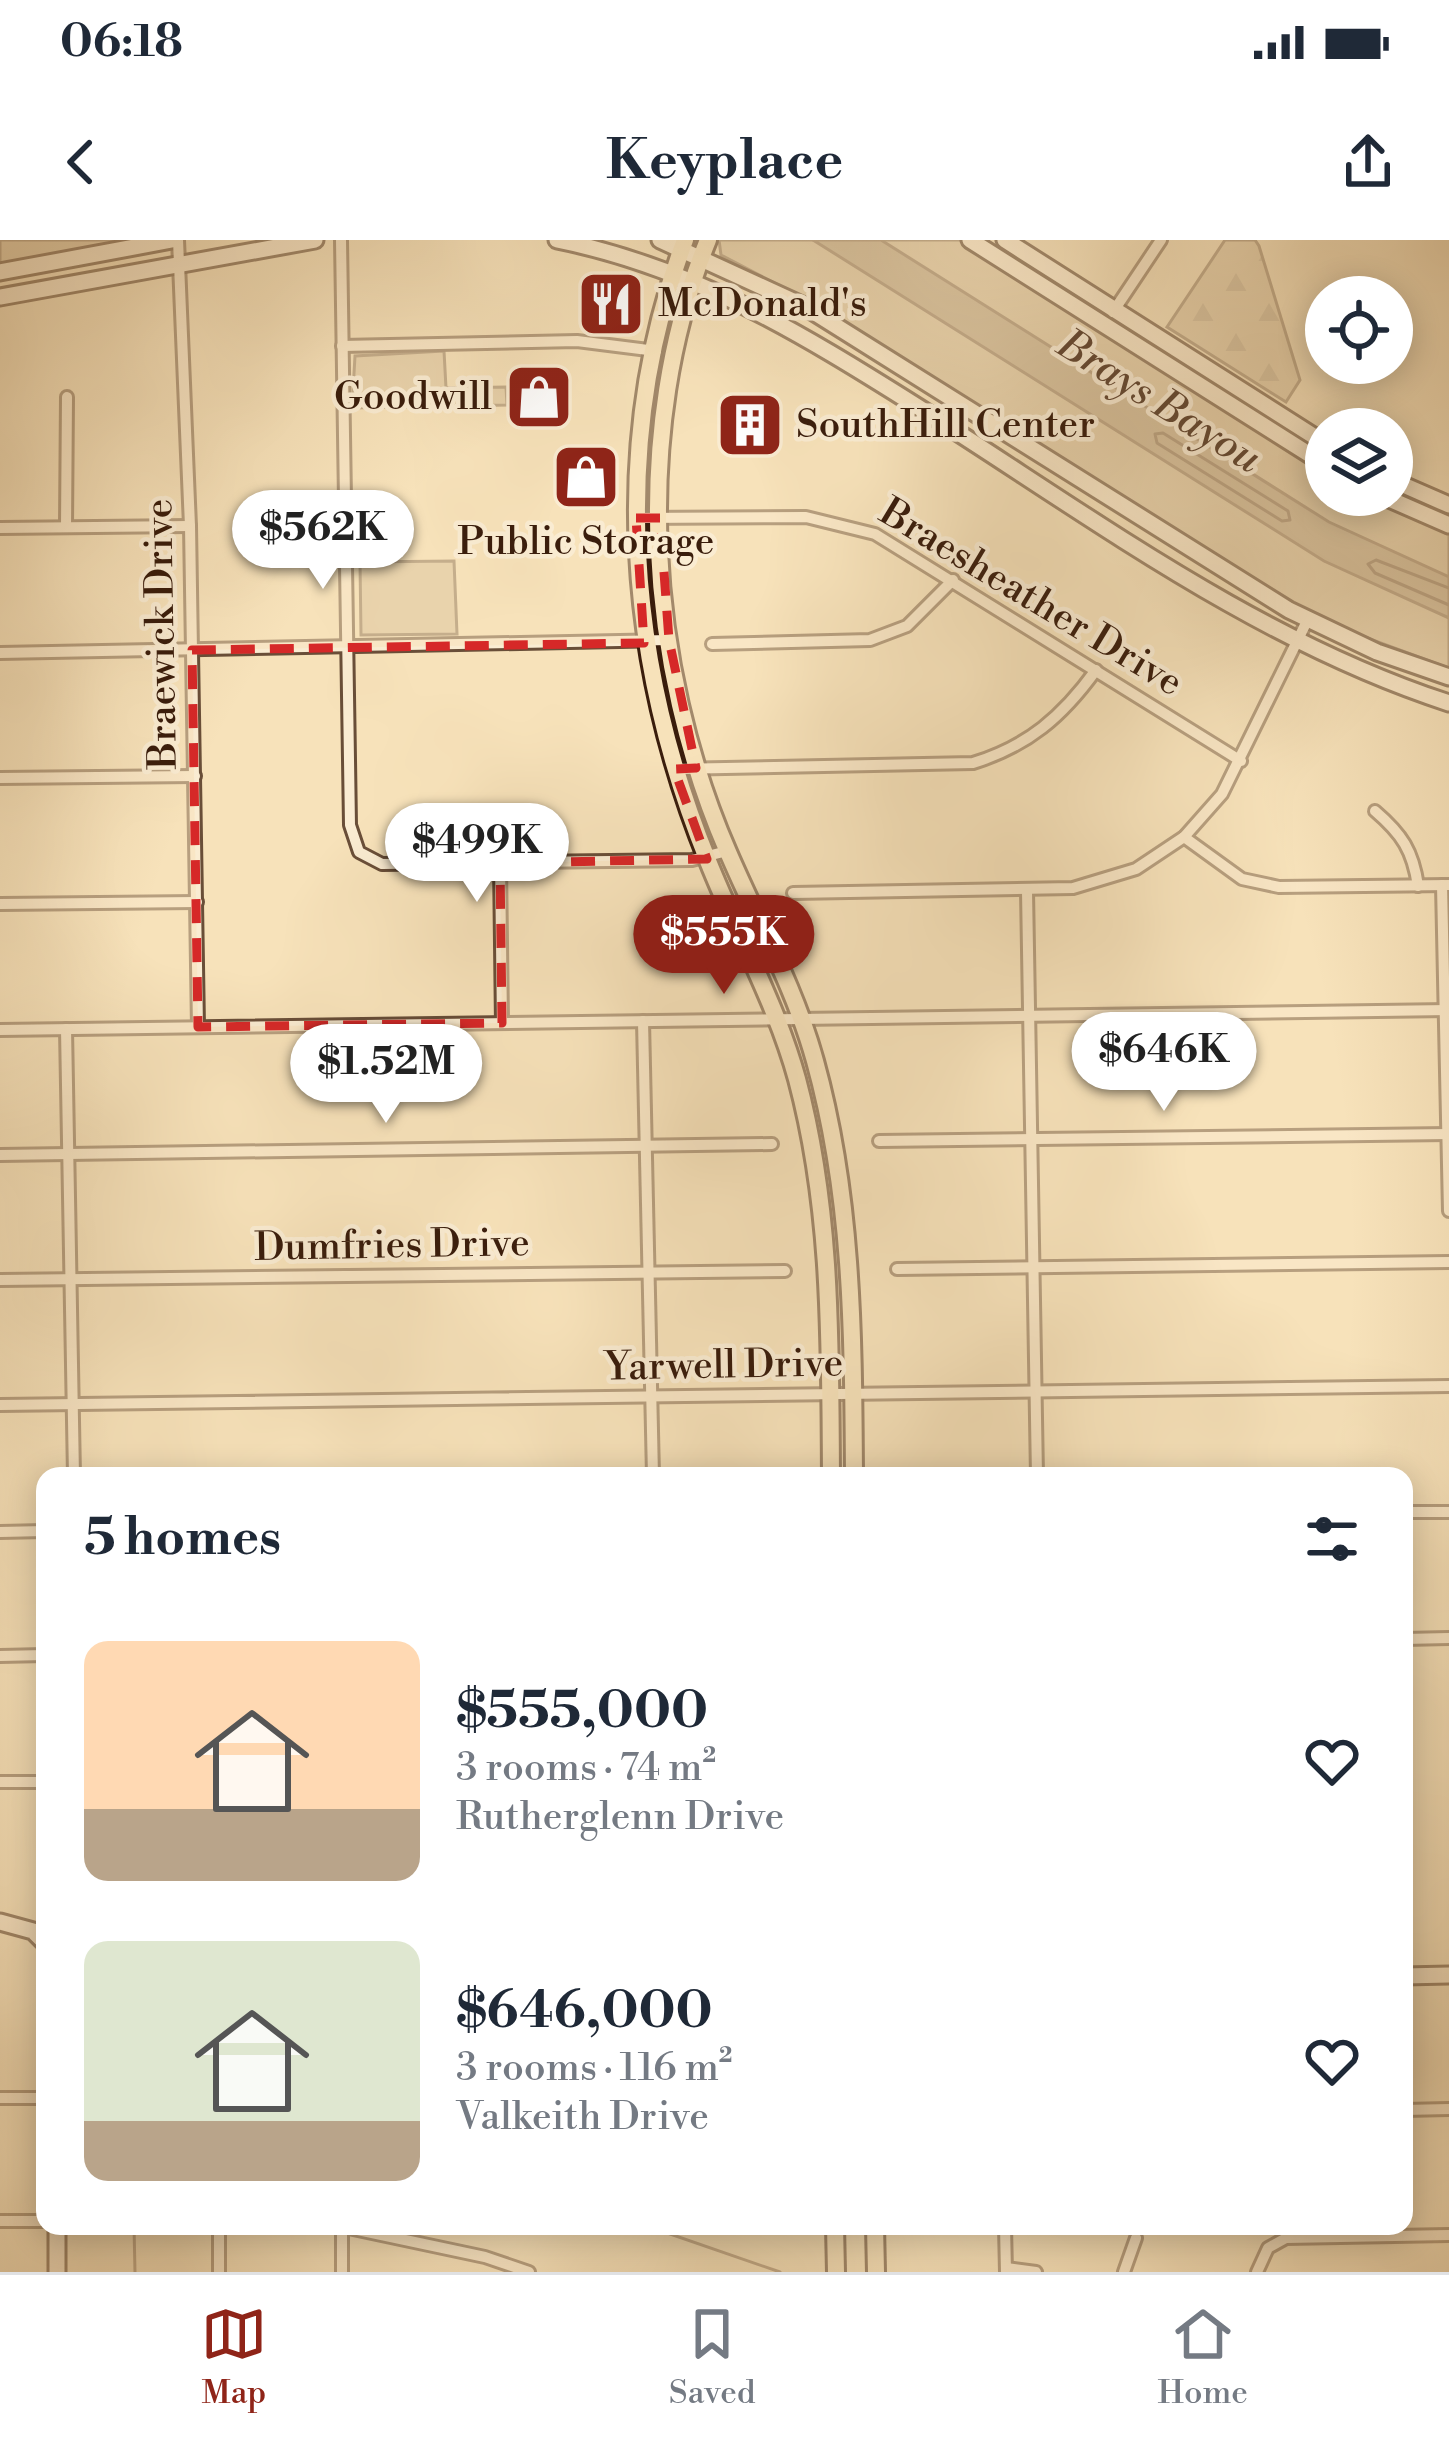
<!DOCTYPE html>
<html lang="en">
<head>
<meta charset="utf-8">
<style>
	:root { --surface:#fff; --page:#f2f2f3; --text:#1f2937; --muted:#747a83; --line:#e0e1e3; --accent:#8f2418 }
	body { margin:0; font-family:"Libre Bodoni",serif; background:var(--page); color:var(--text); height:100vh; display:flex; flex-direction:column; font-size:45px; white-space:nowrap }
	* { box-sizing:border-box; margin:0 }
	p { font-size:39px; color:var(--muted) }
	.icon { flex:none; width:66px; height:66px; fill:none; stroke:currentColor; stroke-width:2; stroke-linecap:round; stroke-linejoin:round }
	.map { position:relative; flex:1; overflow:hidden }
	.side { position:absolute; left:36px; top:1227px; width:1377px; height:768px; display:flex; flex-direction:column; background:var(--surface); border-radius:24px; box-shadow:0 6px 30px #0003 }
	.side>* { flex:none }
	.controls { position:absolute; left:1305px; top:36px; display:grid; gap:24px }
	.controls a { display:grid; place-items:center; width:108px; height:108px; border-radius:50%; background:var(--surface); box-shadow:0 6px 30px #0003; font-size:60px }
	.price { position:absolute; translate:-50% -102px; padding:0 27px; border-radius:42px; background:#fff; color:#222; font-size:39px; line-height:78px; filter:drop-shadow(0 3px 6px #0008) }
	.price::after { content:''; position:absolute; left:50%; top:72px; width:36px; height:27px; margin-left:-18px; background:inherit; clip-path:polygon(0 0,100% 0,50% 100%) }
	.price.selected { background:var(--accent); color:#fff }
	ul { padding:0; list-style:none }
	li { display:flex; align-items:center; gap:36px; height:300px; padding:0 48px }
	li span { display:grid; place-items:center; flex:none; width:336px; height:240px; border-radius:24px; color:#555 }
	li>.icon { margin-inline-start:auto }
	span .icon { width:144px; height:144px; fill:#fffc; stroke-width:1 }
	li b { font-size:51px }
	h2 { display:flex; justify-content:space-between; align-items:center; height:144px; padding:0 48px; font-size:51px }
	.status { display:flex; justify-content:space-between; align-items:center; height:84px; padding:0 60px; background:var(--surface); direction:ltr }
	.status svg { height:33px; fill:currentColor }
	header { display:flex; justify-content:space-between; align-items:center; height:156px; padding:0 48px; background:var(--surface); font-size:54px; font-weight:700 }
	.menu { display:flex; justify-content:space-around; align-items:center; height:168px; border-top:3px solid var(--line); background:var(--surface); font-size:33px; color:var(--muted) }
	.menu a { display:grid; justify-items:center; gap:6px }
	.menu .selected { color:var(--accent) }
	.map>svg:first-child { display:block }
</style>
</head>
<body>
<div class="status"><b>06:18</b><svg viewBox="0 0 49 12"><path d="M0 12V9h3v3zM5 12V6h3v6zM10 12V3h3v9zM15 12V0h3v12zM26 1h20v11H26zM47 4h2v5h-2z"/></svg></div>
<header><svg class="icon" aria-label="back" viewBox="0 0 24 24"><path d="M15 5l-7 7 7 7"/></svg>Keyplace<svg class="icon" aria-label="share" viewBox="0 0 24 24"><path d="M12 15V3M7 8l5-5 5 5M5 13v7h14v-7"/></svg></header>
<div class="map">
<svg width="1449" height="2032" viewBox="0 0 1449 2032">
	<defs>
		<pattern id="forest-firs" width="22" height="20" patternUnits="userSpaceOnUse" patternTransform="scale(3)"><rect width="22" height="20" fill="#d7c19c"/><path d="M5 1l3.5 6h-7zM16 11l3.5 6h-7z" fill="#b9a585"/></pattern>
	</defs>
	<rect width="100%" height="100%" fill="#f7e2ba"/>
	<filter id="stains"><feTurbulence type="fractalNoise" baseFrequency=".00167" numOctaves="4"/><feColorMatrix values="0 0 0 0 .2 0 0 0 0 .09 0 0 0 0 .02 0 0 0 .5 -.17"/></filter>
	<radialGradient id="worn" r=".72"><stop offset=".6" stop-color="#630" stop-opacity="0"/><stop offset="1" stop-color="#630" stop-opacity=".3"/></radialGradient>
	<g fill="#d7c19c" stroke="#886f54" stroke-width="3">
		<polygon points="0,0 139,0 0,25"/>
		<polygon points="719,0 962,0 1326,230 1326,255 1369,255 1449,291 1449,428 1351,392 1290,362 819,66 721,15"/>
		<polygon points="444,111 446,148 506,147 507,165 352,168 355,116"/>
		<polygon points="454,321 457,394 361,395 360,322"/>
	</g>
	<polygon fill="url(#forest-firs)" stroke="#886f54" stroke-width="3" points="1225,0 1255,0 1259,6 1300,140 1286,162 1167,87"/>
	<polygon fill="#b79f7f" stroke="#856b51" stroke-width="3" points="813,0 881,0 1329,282 1449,337 1449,378 1324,321"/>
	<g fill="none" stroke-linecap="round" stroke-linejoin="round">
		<g stroke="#785e46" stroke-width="3">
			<polygon points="1163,193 1288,271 1290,280 1282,281 1157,203 1155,194"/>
			<polyline points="1449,348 1376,320 1368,324 1375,333 1449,365"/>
		</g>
		<g stroke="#856b51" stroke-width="3">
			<polyline points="134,1986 135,2032"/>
			<polyline points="647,1986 780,2032"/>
		</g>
		<g stroke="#694e38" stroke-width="16">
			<g id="street">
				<polyline points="178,0 190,286 198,787"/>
				<polyline points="341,0 350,585 359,612 382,624 692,620 727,611"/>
				<polyline points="1113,72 1161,0"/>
				<polyline points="342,106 577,101 656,111"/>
				<polyline points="636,278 806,277 875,294 1241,521"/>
				<polyline points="66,287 67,157"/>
				<polyline points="0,288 190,286"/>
				<polyline points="712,404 870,400 907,386 953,340"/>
				<polyline points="0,413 669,400"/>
				<path d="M674,529L973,523C1028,506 1062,477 1096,430"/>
				<polyline points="0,538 195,536"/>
				<path d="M1375,571C1402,594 1413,611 1418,646"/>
				<polyline points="1184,597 1242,639 1279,647 1449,645"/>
				<polyline points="500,623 502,783"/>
				<polyline points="1442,645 1449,971"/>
				<polyline points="1027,651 1037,1236"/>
				<polyline points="793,653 1073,648 1136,629 1184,597 1222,554 1308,379"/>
				<polyline points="0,664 197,662"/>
				<polyline points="643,781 653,1236"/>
				<polyline points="66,789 74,1236"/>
				<polyline points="0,790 1449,770"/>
				<polyline points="879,901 1449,894"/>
				<polyline points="0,915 772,904"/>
				<polyline points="897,1029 1449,1022"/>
				<polyline points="0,1040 785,1031"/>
				<polyline points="0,1165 1449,1146"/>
				<polyline points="1404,1272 1449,1272"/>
				<polyline points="0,1292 45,1291"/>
				<polyline points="1404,1399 1449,1398"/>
				<polyline points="0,1416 45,1415"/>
				<polyline points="0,1542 45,1542"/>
				<polyline points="0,1858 45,1858"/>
				<polyline points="1404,1870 1449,1869"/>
				<polyline points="0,1981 45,1981"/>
				<polyline points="219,1986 219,2032"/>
				<polyline points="339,1986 485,2017 529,2032"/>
				<polyline points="342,1986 342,2032"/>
				<polyline points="1005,1986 1006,2032"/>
				<polyline points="1006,2028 1036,2032"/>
				<polyline points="1124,2032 1136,1998"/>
				<polyline points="1257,2032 1268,2008 1286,1998 1449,1995"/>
			</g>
		</g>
		<g stroke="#3a1d0c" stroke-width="21">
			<g id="secondary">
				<path d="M557,0C693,27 802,94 918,167C1089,275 1255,400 1449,463"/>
				<polyline points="660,0 804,66 1289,370 1377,412 1449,437"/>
				<polyline points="970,0 1326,225"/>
				<polyline points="1005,0 1326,204"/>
				<polyline points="0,32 172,0"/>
				<polyline points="0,57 315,0"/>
				<polyline points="1392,240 1449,265"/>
				<polyline points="1380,255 1449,285"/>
				<polyline points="0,1682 33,1691 45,1703"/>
				<polyline points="1404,1736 1449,1735"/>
				<polyline points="57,1986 57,2032"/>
			</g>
		</g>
		<g stroke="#3a1d0c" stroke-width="22">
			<g id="primary">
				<path d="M685,0C609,202 628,424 708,621C737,694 776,763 797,839C832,970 830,1102 831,1236"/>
				<path d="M708,0C631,189 647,426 728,612C758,682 795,748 815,821C853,958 853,1095 854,1236"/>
				<polyline points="835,1986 836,2032"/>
				<polyline points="875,1986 876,2032"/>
			</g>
		</g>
		<use href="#street" stroke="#faecd2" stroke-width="10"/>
		<use href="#secondary" stroke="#faecd2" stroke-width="15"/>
		<use href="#primary" stroke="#f7e2ba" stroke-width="16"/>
	</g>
	<path d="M0 0H1449V2032H0ZM636,278H660L669,400L696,528L674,529L707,619L500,623L502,783L198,787L192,410L644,403Z" fill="#f7e2ba" fill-opacity=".55" fill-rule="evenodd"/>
	<path fill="none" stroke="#d62828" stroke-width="9" stroke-dasharray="24 15" stroke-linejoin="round" d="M636,278H660L669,400L696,528L674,529L707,619L500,623L502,783L198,787L192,410L644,403Z"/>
	<defs>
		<g id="restaurant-square" transform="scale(3.45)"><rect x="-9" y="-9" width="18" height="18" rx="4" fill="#8f2418" stroke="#faecd2"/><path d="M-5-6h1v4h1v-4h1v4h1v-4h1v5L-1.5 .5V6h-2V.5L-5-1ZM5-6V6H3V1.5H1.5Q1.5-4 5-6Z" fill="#fff"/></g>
		<g id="shop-square" transform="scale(3.45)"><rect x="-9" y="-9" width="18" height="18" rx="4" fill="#8f2418" stroke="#faecd2"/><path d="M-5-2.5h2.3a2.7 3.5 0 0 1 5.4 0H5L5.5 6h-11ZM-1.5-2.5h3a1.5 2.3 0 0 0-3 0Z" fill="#fff"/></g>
		<g id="building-square" transform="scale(3.45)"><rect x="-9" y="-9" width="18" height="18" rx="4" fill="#8f2418" stroke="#faecd2"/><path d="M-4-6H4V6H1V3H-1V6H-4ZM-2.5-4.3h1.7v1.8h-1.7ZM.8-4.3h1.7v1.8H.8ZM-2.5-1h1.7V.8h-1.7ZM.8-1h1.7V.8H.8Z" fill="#fff"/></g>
	</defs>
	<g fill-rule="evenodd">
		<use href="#restaurant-square" x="611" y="64"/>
		<use href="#shop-square" x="539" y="157"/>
		<use href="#building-square" x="750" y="185"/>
		<use href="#shop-square" x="586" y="237"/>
	</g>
	<g text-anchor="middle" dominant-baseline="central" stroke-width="9" stroke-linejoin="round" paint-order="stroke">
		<g font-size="39" fill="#3a1d0c" stroke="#faecd2" text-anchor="start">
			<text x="658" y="64">McDonald's</text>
			<text x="492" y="157" text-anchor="end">Goodwill</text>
			<text x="796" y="185">SouthHill Center</text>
			<text x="586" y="302" text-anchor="middle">Public Storage</text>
		</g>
		<g font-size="39" fill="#3a1d0c" stroke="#faecd2">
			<text transform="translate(1031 358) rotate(31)">Braesheather Drive</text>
			<text transform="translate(162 394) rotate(-91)">Braewick Drive</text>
			<text transform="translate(392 1006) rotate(-1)">Dumfries Drive</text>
			<text transform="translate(724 1126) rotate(-1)">Yarwell Drive</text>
		</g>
		<g font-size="42" font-style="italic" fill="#664a34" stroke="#faecd2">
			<text transform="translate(1159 162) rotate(32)">Brays Bayou</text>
		</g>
	</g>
	<rect width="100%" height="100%" filter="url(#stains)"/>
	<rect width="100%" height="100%" fill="url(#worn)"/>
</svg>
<div class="controls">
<a><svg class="icon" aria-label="locate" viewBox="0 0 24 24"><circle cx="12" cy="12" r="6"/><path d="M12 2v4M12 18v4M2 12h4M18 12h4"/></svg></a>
<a><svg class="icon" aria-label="layers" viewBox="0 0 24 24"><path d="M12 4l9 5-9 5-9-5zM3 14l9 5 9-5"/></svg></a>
</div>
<b class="price" style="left:323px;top:352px">$562K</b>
<b class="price" style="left:477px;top:665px">$499K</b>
<b class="price selected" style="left:724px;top:757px">$555K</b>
<b class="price" style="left:1164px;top:874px">$646K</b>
<b class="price" style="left:386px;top:886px">$1.52M</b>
<section class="side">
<h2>5 homes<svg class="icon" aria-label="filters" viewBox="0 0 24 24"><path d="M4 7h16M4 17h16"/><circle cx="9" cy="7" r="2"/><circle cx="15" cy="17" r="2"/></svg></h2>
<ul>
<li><span style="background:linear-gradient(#ffd9b3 70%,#b9a48a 0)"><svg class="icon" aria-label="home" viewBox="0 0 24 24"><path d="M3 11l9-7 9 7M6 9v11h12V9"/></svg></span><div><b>$555,000</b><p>3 rooms · 74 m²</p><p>Rutherglenn Drive</p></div><svg class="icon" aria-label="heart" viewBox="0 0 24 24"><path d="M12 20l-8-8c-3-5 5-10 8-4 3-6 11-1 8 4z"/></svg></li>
<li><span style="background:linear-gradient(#dfe7d0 75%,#b9a48a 0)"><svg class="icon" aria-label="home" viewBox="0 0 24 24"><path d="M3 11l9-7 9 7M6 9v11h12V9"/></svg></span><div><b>$646,000</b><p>3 rooms · 116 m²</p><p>Valkeith Drive</p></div><svg class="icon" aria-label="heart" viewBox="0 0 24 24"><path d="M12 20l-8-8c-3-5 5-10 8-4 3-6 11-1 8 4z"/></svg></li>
</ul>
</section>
</div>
<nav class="menu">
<a class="selected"><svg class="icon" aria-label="map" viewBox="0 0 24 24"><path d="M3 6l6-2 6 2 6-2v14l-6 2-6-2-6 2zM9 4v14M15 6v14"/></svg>Map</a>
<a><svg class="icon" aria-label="saved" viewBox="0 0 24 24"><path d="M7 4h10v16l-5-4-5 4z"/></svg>Saved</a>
<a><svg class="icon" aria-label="home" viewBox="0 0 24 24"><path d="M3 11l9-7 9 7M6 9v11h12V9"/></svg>Home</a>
</nav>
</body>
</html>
